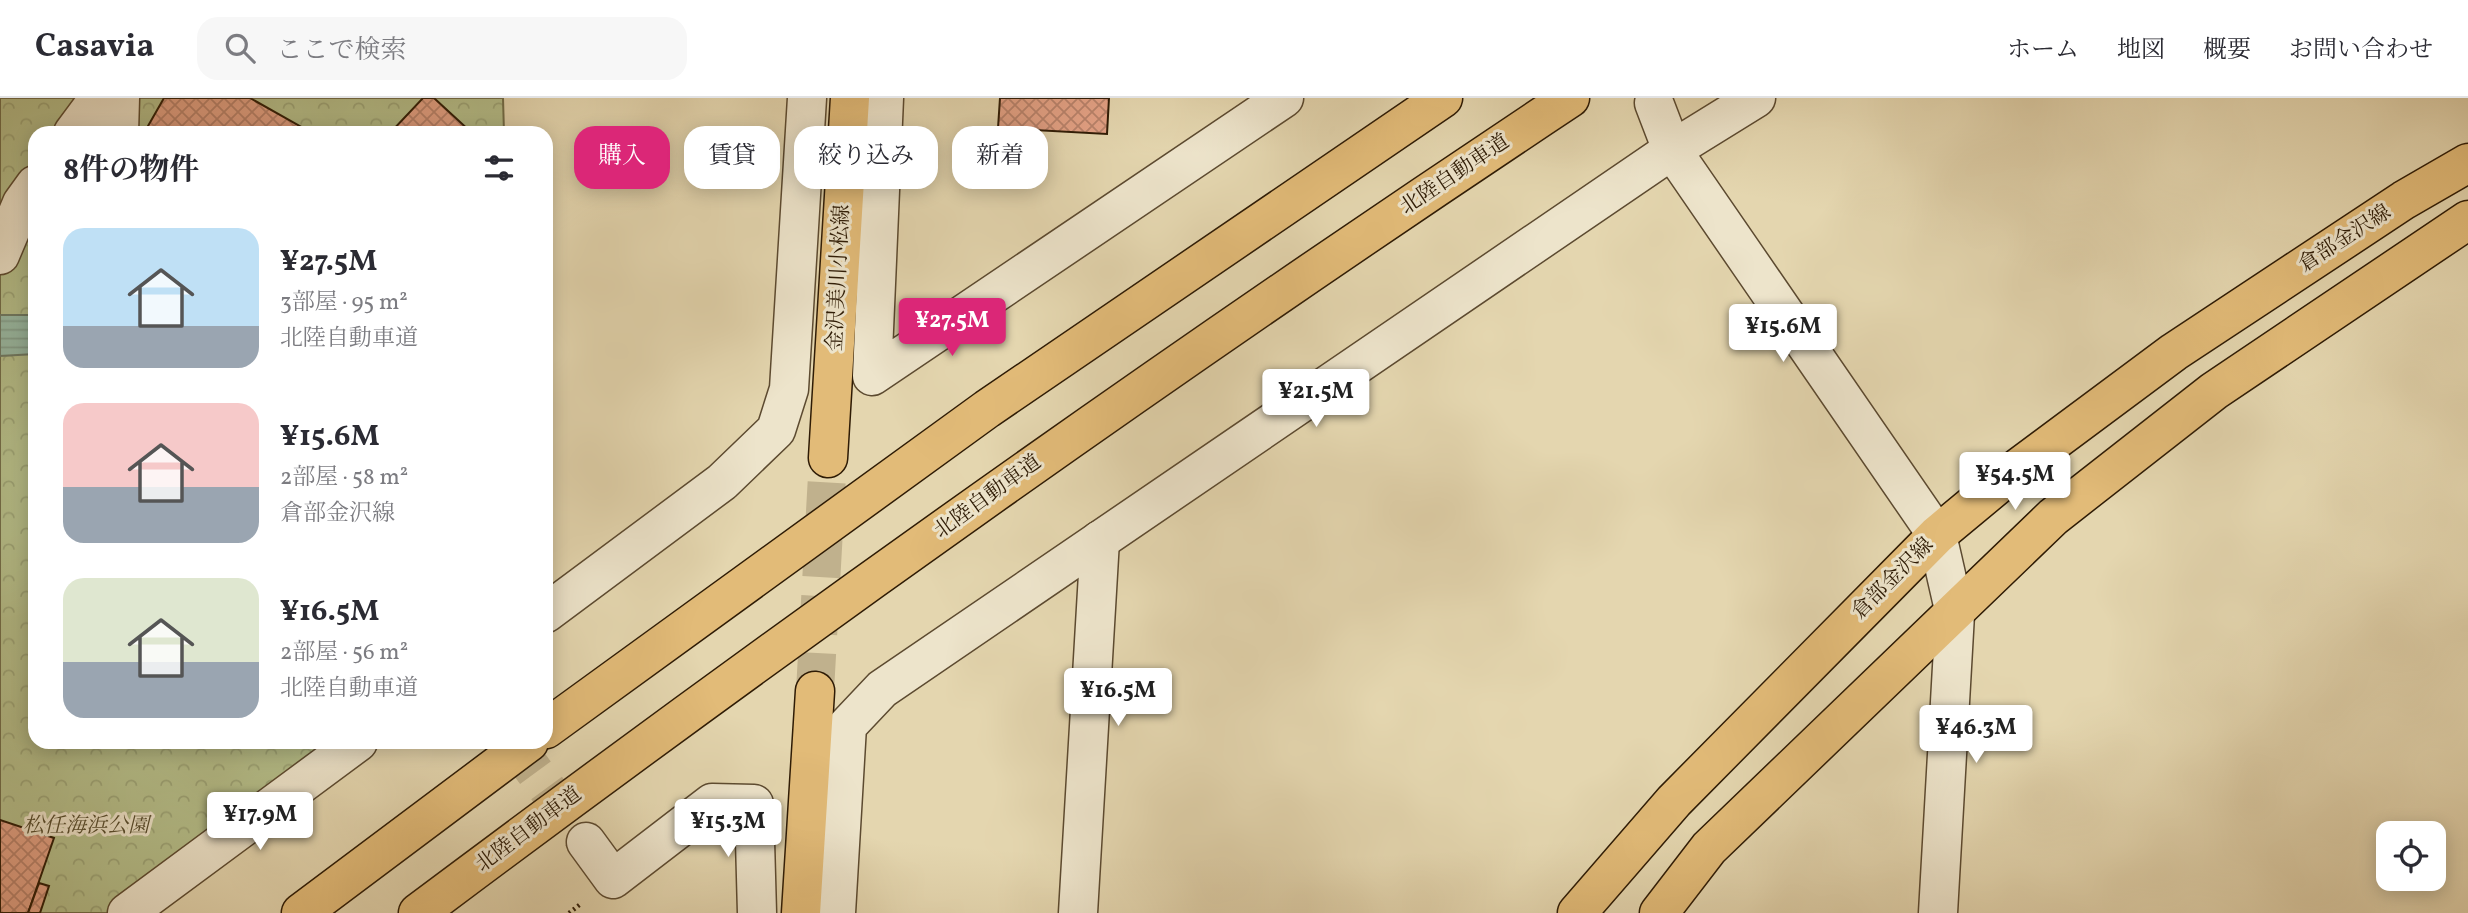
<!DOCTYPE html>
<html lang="ja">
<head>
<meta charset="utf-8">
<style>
	:root { --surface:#fff; --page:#f7f7f7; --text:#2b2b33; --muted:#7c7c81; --line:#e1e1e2; --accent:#db2777 }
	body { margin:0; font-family:Vollkorn,"Noto Serif JP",serif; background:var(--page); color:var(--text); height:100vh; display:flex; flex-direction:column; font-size:26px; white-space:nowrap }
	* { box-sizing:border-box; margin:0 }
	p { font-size:23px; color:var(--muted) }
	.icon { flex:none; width:38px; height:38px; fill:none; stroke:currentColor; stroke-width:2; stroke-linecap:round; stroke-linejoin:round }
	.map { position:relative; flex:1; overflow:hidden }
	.sheet { position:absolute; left:28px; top:28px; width:525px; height:623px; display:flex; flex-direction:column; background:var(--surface); border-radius:21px; box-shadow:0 4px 18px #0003 }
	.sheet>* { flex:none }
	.guide { position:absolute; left:574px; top:28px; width:665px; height:63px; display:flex; gap:14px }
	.fabs { position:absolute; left:2376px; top:723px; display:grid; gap:14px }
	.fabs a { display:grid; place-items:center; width:70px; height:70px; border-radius:14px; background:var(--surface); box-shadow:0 4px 18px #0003; font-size:35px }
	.price { position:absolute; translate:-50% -60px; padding:0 16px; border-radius:7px; background:#fff; color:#222; font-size:23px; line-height:46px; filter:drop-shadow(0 2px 4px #0008) }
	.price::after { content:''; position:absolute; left:50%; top:42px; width:21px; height:16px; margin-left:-10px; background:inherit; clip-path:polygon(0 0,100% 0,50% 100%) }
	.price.current { background:var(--accent); color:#fff }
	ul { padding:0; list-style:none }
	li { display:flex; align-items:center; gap:21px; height:175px; padding:0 35px }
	li span { display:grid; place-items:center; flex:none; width:196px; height:140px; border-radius:21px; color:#555 }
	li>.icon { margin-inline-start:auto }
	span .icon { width:84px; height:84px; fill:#fffc; stroke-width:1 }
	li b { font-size:30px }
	h2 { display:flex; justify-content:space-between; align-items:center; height:84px; padding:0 35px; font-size:30px }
	.tag { padding:0 24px; border-radius:21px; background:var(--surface); box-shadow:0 4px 18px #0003; font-size:24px; line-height:63px }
	.tag.current { background:var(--accent); color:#fff }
	header { display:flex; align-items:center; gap:42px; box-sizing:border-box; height:98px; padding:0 35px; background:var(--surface); border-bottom:2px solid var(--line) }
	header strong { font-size:33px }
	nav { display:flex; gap:38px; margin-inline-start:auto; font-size:24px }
	.search { width:490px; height:63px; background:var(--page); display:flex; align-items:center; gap:18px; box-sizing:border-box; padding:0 24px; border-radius:21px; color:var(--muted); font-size:26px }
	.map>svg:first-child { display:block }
</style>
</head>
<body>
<header>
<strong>Casavia</strong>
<div class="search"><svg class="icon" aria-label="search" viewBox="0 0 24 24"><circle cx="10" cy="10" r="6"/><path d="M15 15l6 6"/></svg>ここで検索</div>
<nav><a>ホーム</a><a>地図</a><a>概要</a><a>お問い合わせ</a></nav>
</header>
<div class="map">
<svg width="2468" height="815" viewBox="0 0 2468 815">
	<defs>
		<pattern id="forest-crowns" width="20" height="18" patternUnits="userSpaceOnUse" patternTransform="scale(1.75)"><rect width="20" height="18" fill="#b4be8a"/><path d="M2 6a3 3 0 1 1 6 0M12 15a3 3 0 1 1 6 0" fill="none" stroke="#9ba376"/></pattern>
		<pattern id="water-rules" width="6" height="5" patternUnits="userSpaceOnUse" patternTransform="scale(1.75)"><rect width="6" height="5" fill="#97baa5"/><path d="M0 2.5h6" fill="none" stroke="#829f8d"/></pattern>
		<pattern id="building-cross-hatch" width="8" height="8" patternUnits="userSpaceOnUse" patternTransform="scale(1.75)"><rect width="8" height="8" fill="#e3a185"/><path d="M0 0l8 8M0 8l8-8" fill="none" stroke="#b8826b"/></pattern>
	</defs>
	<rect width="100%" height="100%" fill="#e4d6af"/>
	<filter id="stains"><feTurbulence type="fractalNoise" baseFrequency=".00286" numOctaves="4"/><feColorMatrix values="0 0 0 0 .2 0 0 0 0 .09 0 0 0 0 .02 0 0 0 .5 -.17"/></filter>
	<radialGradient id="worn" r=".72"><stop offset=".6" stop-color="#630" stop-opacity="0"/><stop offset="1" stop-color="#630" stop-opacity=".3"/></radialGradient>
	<polygon fill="url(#forest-crowns)" stroke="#716c48" stroke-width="2" points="0,0 503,0 504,35 35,35 35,644 336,644 112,815 0,815"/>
	<polygon fill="url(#water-rules)" stroke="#6d7a65" stroke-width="2" points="0,217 35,217 35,256 0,258"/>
	<g fill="url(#building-cross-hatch)" stroke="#2e1b05" stroke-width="2">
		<polygon points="164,0 250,0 312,35 144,35"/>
		<polygon points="423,0 434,0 472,35 390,35"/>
		<polygon points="1000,0 1109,0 1107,36 998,30"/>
		<polygon points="0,722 54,740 28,815 0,815"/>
		<polygon points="39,785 49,788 40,815 28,815"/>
	</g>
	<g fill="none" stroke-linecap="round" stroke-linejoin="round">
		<polyline stroke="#c0b18d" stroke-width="38" stroke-dasharray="38 19" stroke-linecap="butt" points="513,644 586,744"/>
		<polyline stroke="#c0b18d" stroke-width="38" stroke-dasharray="38 19" stroke-linecap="butt" points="815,593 828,360"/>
		<g stroke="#5c4a30" stroke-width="41">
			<g id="minor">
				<polyline points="884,0 872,278 1284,0"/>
				<polyline points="1654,5 1672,52 1937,437 1955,516 1938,815"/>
				<polyline points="73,35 99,0"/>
				<polyline points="119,35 120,0"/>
				<polyline points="0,157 22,105 35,87"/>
				<polyline points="546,515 722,384 776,332 789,291 807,0"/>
				<polyline points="586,744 613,781 712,705 754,706 757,815"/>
				<polyline points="127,815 358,644"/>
				<polyline points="836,815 847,628 882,591 1672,52 1756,0"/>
				<polyline points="1078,815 1100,442"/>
			</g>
		</g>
		<g stroke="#2e1b05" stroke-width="41">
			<g id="major">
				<polyline points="828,360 850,0"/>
				<polyline points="801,815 815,593"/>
				<polyline points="1577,815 1674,703 1937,437 2014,373 2174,254 2404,102 2468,65"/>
				<polyline points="1659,815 1709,750 2053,419 2214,293 2468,122"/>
			</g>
		</g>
		<g stroke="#2e1b05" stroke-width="41">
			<g id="highway">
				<polyline points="546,631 987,311 1443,0"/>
				<polyline points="301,815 529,644"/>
				<path d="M418,815C794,533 1178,260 1570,0"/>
			</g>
		</g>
		<polyline stroke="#2e1b05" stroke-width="4.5" stroke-dasharray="2 3.5" stroke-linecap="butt" points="569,815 582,805"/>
		<use href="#minor" stroke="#ede4cb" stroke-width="38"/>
		<use href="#major" stroke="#e2bb78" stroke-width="38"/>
		<use href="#highway" stroke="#e2bb78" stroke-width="38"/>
	</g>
	<g text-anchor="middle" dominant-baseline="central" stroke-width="6" stroke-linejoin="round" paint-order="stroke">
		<g font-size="21" fill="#2e1b05" stroke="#ede4cb">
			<text transform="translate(1455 77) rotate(-34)">北陸自動車道</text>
			<text transform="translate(2345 141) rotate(-33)">倉部金沢線</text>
			<text transform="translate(839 180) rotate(-87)">金沢美川小松線</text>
			<text transform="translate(988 399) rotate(-36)">北陸自動車道</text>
			<text transform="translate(1893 481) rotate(-45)">倉部金沢線</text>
			<text transform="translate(529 732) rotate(-37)">北陸自動車道</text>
		</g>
		<g font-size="21" font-style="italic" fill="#564c2d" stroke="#ede4cb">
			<text x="86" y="728">松任海浜公園</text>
		</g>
	</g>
	<rect width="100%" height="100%" filter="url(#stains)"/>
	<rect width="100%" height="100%" fill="url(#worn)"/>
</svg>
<div class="fabs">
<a><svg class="icon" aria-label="locate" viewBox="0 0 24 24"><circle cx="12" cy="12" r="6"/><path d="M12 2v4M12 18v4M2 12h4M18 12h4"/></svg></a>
</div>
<b class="price current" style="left:952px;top:260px">¥27.5M</b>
<b class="price" style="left:1783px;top:266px">¥15.6M</b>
<b class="price" style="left:1316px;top:331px">¥21.5M</b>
<b class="price" style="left:2015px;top:414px">¥54.5M</b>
<b class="price" style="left:1118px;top:630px">¥16.5M</b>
<b class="price" style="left:1976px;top:667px">¥46.3M</b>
<b class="price" style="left:260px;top:754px">¥17.9M</b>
<b class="price" style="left:728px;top:761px">¥15.3M</b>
<div class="guide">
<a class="tag current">購入</a>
<a class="tag">賃貸</a>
<a class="tag">絞り込み</a>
<a class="tag">新着</a>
</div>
<section class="sheet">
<h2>8件の物件<svg class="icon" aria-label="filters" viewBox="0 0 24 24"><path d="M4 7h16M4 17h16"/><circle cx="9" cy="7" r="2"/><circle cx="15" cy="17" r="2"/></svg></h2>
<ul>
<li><span style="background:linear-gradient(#bfe0f5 70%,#9aa5b1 0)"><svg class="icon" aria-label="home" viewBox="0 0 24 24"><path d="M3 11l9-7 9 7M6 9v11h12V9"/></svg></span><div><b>¥27.5M</b><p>3部屋 · 95 m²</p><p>北陸自動車道</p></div></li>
<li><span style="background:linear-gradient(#f6c9c9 60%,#9aa5b1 0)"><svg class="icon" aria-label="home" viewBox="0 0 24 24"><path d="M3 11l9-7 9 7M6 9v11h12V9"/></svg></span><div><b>¥15.6M</b><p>2部屋 · 58 m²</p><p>倉部金沢線</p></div></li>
<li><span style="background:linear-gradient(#dfe7d0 60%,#9aa5b1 0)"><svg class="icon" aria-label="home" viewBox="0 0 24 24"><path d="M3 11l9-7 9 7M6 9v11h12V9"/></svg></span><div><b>¥16.5M</b><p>2部屋 · 56 m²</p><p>北陸自動車道</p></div></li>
</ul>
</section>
</div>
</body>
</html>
